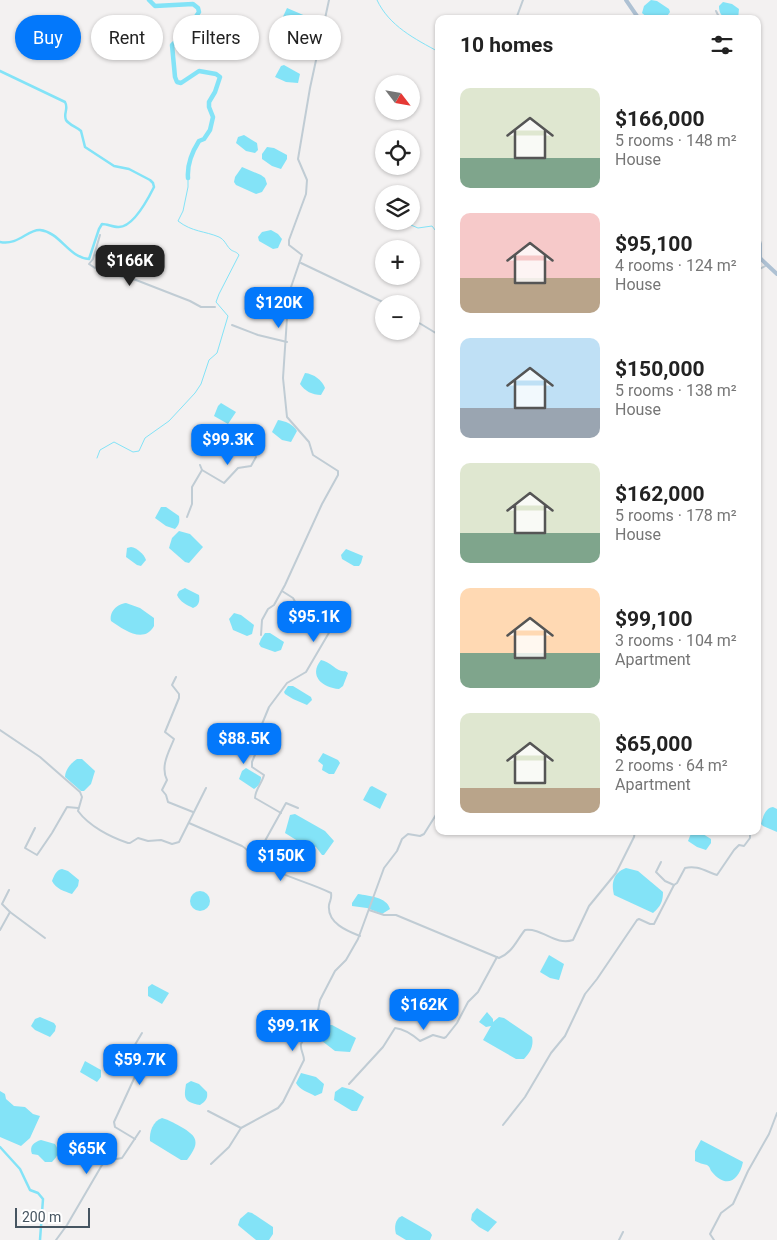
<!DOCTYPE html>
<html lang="en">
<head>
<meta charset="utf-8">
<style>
	:root { --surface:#fff; --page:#f6f6f6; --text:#222; --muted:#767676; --accent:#0378fb }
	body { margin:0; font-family:Roboto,sans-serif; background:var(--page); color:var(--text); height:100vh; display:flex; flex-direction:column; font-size:19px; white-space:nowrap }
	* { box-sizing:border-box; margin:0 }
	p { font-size:16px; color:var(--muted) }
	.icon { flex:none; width:28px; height:28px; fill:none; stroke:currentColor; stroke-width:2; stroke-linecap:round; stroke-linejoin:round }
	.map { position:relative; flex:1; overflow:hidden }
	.panel { position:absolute; left:435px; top:15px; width:326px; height:820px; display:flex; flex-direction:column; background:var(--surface); border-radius:10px; box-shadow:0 1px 4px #0004 }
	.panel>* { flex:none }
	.hud { position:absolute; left:15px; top:15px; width:345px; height:45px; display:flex; gap:10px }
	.needle { width:32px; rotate:121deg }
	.controls { position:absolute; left:375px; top:75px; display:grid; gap:10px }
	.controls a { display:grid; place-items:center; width:45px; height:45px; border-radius:50%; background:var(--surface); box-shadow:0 1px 4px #0004; font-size:25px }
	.scale { position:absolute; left:15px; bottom:12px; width:75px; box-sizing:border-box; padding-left:5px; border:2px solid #465561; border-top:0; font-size:14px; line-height:18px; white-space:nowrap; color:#465561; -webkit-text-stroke:4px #fff; paint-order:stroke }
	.price { position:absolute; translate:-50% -42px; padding:0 11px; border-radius:10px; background:var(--accent); color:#fff; font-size:16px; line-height:32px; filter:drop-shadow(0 1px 2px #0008) }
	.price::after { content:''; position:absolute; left:50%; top:30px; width:15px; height:11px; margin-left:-8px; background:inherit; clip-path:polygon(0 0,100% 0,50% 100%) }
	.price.active { background:#222; color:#fff }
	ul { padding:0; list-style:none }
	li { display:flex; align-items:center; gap:15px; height:125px; padding:0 25px }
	li span { display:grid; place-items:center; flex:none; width:140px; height:100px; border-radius:10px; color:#555 }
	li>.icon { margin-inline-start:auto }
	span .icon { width:60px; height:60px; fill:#fffc; stroke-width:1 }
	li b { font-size:21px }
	h2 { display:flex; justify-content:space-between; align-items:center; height:60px; padding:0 25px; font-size:21px }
	.pill { padding:0 18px; border-radius:22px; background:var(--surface); box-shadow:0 1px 4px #0004; font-size:18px; line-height:45px }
	.pill.active { background:var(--accent); color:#fff }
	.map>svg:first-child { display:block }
</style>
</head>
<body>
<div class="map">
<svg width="777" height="1240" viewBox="0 0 777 1240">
	<rect width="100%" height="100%" fill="#f3f1f1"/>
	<g fill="#83e3f7">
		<polygon points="651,0 657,1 669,9 670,12 665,19 649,19 642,13 644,6"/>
		<path d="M723,2L732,4L739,9L738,19C728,19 719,19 719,6Z"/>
		<polygon points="287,8 308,17 305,28 303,31 283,24 281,21"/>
		<polygon points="226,21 239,32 236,40 231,41 220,32 218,26 221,22"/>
		<polygon points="284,65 300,74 298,83 286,82 275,77 281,66"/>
		<polygon points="244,135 257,143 258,150 255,153 246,151 236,143 238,137"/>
		<polygon points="267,147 274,148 287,155 287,159 281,169 272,166 262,159 262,154"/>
		<polygon points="242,167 261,175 265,178 267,184 262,192 256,194 236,185 234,182 235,177"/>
		<polygon points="271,230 278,234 282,239 278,248 273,249 259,241 258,237 262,232"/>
		<path d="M305,373C314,374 322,380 325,388L321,395C312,395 305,391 300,384Z"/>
		<polygon points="221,403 236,412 228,424 214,416 218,406"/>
		<path d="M278,420C285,421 293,424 297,431L291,442L282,440L272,432Z"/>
		<path d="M161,507H166L179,516C180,522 179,525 175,529L166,526L155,518Z"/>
		<polygon points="179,531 190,534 203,547 189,563 185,562 169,548 172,538"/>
		<path d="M131,547C137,548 144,554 146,560L141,566L137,565L126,557L127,548Z"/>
		<polygon points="346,549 363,556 361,563 359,566 354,566 342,559 341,555"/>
		<path d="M185,588L199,595C200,601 199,606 193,608C187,605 180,602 177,595L179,591Z"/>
		<path d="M126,603L140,608L154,618V626C144,644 124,630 111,621C109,612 117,604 126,603Z"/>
		<polygon points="234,613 241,615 254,625 252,634 247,636 233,630 229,619"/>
		<polygon points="265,633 270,633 284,642 281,650 275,652 261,647 259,644 261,639"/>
		<path d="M321,660C331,662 338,673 345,671L348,673L343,686L339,689C323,688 308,676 321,660Z"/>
		<polygon points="288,686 293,686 311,697 312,700 307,705 293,699 285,694 284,692"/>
		<polygon points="323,753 338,760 340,763 334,774 329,774 322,770 323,765 318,761"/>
		<path d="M77,759H82L95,771L91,784L84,791H81L65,777C65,770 71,763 77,759Z"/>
		<path d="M246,768L261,777C261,782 259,786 254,789L239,779L242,771Z"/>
		<polygon points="372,786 387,794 380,809 363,800 370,787"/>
		<path d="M773,807L777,809V832L763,826L761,824C763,817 765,808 773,807Z"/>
		<polygon points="295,814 325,831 334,841 324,855 322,855 316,847 311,845 308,848 303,847 301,843 285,833 290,815"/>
		<polygon points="692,831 698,831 711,839 711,843 706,850 697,847 688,841"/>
		<path d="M626,868L638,871L663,892C663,901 661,906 653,913L614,895C611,883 613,873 626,868Z"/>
		<path d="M62,869L68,871L79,880L78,886L72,894C64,891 56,889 52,881C54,876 56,870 62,869Z"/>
		<circle cx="200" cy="901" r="10"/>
		<path d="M358,894C369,896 387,897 390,909L382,914L367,908L352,906V903Z"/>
		<polygon points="549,955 564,964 559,980 550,978 540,972"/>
		<polygon points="152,984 169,993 162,1004 148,996 148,987"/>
		<path d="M487,1012L493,1019V1022L499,1017L504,1018L532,1037C534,1046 530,1053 524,1059H516L483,1040L491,1026L486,1027L479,1022Z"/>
		<polygon points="40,1017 54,1023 56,1026 55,1031 50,1037 35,1030 31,1026 35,1019"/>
		<polygon points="326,1025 332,1025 356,1038 350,1052 335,1051 322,1041 320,1030"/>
		<polygon points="85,1061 101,1070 101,1077 97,1082 80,1072"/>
		<path d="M301,1073L316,1077L324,1084L322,1093L315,1096C308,1092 300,1090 296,1083Z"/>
		<path d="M191,1081L199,1084L207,1092C208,1098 206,1101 200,1105C183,1102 184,1097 186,1084Z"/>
		<polygon points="342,1087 353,1090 364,1097 357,1111 352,1111 334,1100 335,1092"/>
		<polygon points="0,1091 5,1094 6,1099 14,1106 25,1107 33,1114 40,1116 30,1138 21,1146 0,1137"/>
		<path d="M162,1118C169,1120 176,1124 183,1128C200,1138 198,1145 187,1160H181L150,1141C149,1132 153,1121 162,1118Z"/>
		<path d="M41,1140L55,1144C60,1152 58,1156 52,1162H45L38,1155L32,1154C29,1146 34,1142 41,1140Z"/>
		<path d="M701,1140L743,1162C739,1181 726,1189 712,1172C709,1168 711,1168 707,1165C703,1164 699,1163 695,1161V1151Z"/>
		<polygon points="477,1208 497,1222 488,1232 479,1227 471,1220 472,1214"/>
		<polygon points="248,1212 252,1213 273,1227 273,1234 269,1240 256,1240 239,1226 238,1225 240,1219"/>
		<path d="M402,1216L430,1232L432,1235L430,1240H406L396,1234C394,1227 395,1219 402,1216Z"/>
	</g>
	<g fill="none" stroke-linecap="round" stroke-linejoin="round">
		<g stroke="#83e3f7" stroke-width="1">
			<path d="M377,0C389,26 415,39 439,52"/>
			<polyline points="411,225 418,228 432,226 439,235"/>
			<path d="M97,458L100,450L114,442L133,452L139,451L145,438L169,421L195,393L201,384L209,360L217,353L228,316L216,302L219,294L239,255C236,251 233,252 230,249C226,245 225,240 219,237C205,231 192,232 178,221L183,211L188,187V178"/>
		</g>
		<g stroke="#83e3f7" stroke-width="2.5">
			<path d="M0,71L65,102C69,109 63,113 66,120C69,125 77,127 81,131L85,147L114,166L129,169L150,180L153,183L154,187C148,199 133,228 118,227C113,227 107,224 102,224L99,229L89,259C69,258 60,232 40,230C28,229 18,246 0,242"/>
			<polyline points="0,1147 20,1169 30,1190 38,1193 43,1199 40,1240"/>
		</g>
		<path stroke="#83e3f7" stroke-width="4.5" d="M149,0L155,6L193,4L198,8L199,12C189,26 191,28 193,44L190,47L174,43L172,45L175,77L177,82L181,83L199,71L216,74L220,77L215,92L209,102V107L213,117L210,130L204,139L199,141C192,152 187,165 188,178"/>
		<g stroke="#c0ccd4" stroke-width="2">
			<polyline points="716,11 719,17"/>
			<polyline points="516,19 523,0"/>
			<polyline points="717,19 719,17 723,19"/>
			<polyline points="100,235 93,259 89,264 101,272 111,276 115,275 136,280 190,301 201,307 215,307"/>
			<polyline points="301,263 387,304"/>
			<polyline points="758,270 767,265"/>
			<polyline points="411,318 439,335"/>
			<polyline points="232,325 258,335 287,342"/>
			<polyline points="200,465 202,470 224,483 238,468 251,466 256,457"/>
			<polyline points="187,517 192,504 192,487 202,470"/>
			<polyline points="261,635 262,620 268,609 274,605 285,585 322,504 338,475 338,471 313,455 309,442 287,417 283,378 288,303 290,290 302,255 289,245 289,240 306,194 307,180 298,159 310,88 329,0"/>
			<path d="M176,677L172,685L179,694V698L165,732L174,739C169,752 160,766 167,780L162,790L166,795L168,802L193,812"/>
			<path d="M0,730L40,757L80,792L82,797L78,811C89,826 110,837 128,843H130L138,838L148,841L161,840L172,844L179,842L206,788"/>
			<path d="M281,813L255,798C255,790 262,783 264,775L252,767V762L264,733L262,724L269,707L287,683L306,672L330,631L302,614L293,598L282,591"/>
			<polyline points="758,816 759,813"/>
			<path d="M189,823L242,846C250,851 255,859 262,864C284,877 309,882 331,893C332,899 330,900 329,905C327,923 347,931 360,936"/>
			<polyline points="35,828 25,848 37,855 52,833 67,807 78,808"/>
			<polyline points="256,857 286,803 298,808"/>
			<path d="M661,862L656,872L665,881L674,885L677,883L685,868C697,865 705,871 717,875L734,850L739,845L744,846L750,838V831"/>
			<path d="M369,910L384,915H396L499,958C513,952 516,941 525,930C543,928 555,946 573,940L589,906L616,873L634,837L635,831"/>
			<polyline points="10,912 45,938"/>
			<polyline points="0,930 10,912 2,904 9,890"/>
			<path d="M349,1084L383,1047L395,1028C405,1029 413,1035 420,1041L433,1035L444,1038L446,1037L457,1023L468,1002L478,992L497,957"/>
			<polyline points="208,1111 241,1128"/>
			<polyline points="503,1125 525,1097 551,1053 565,1036 585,994 597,979 637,920 639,919 650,924 654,924 674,885"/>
			<polyline points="135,1139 115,1127 114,1122 138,1070 127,1058 142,1033"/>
			<path d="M211,1164L229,1147L241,1128L278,1108L283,1102L304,1060C304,1054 300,1050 301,1044L317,1016L320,1000L335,971L346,960L358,939L384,868L397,851L402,839L408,834L420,836L424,834L439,810"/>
			<polyline points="56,1240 67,1225 102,1165 106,1161 122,1158 140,1131"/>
			<polyline points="619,1240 623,1232"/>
			<polyline points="714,1240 710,1234 721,1213 733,1204 748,1171 769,1134 777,1113"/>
		</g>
		<g stroke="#aec1d3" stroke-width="4">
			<polyline points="626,0 639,19"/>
			<polyline points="758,238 760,244 760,258 777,274"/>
		</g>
	</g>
</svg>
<div class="controls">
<a><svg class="needle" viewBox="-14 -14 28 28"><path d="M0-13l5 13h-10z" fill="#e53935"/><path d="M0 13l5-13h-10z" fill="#767676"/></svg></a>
<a><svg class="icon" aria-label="locate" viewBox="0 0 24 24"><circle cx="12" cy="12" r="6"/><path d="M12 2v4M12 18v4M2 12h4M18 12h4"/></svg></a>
<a><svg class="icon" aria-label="layers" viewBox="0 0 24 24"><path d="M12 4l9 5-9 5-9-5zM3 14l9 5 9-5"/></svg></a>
<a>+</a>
<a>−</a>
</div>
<div class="scale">200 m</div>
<b class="price active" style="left:130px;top:287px">$166K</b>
<b class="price" style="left:279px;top:329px">$120K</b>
<b class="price" style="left:228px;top:466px">$99.3K</b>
<b class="price" style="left:314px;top:643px">$95.1K</b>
<b class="price" style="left:244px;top:765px">$88.5K</b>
<b class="price" style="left:281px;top:882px">$150K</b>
<b class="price" style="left:424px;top:1031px">$162K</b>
<b class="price" style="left:293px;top:1052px">$99.1K</b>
<b class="price" style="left:140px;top:1086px">$59.7K</b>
<b class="price" style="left:87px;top:1175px">$65K</b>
<div class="hud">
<a class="pill active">Buy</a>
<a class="pill">Rent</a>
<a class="pill">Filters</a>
<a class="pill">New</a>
</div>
<section class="panel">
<h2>10 homes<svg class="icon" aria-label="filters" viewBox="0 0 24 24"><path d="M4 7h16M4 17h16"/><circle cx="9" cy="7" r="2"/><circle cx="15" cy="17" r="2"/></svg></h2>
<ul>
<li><span style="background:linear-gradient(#dfe7d0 70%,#7fa58c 0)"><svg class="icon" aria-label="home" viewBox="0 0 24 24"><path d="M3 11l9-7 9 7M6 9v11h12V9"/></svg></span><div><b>$166,000</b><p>5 rooms · 148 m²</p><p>House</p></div></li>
<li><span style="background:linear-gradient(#f6c9c9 65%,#b9a48a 0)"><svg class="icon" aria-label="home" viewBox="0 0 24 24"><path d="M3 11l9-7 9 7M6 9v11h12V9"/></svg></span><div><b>$95,100</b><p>4 rooms · 124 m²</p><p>House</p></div></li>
<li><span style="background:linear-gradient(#bfe0f5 70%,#9aa5b1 0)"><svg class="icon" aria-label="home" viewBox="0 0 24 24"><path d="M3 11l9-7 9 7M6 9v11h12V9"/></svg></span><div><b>$150,000</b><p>5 rooms · 138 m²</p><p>House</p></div></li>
<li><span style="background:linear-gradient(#dfe7d0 70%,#7fa58c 0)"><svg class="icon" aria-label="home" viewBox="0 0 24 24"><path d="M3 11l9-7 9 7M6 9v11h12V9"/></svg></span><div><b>$162,000</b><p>5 rooms · 178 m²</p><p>House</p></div></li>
<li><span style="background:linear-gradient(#ffd9b3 65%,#7fa58c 0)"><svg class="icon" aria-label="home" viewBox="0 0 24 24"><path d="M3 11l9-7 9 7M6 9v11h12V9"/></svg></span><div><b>$99,100</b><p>3 rooms · 104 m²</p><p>Apartment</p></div></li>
<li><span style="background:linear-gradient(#dfe7d0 75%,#b9a48a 0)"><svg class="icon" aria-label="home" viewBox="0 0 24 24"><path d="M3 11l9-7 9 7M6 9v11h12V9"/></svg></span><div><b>$65,000</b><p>2 rooms · 64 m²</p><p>Apartment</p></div></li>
</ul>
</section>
</div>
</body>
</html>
